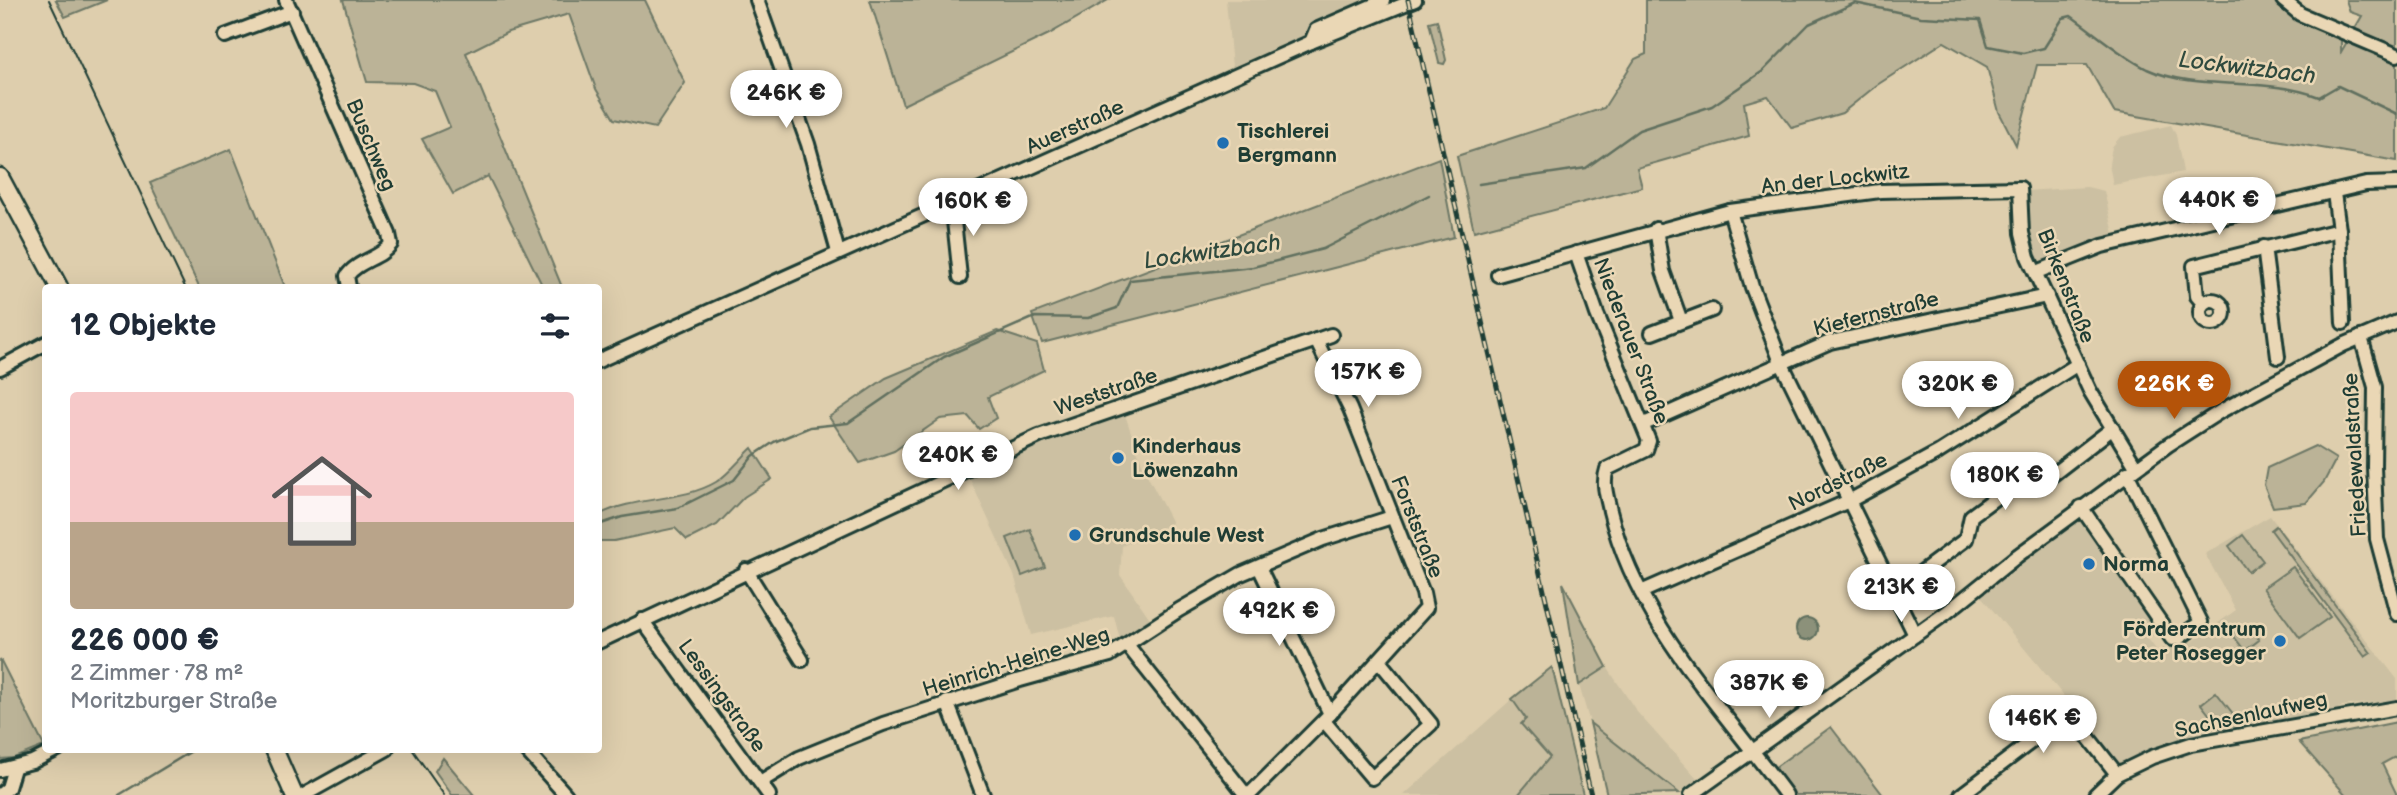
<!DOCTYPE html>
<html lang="de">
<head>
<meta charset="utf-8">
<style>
	:root { --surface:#fff; --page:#f2f2f3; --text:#1f2937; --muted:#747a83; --line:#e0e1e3; --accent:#b45309 }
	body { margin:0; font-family:"Balsamiq Sans",sans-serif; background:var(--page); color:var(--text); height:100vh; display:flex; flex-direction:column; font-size:26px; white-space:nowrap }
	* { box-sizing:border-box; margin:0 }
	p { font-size:23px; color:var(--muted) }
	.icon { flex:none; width:38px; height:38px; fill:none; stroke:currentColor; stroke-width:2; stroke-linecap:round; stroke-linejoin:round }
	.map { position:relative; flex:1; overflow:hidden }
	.drawer { position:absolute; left:42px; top:284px; width:560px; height:469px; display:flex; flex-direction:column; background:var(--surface); border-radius:7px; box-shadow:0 7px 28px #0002 }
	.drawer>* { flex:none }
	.price { position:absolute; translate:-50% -60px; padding:0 16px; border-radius:24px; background:#fff; color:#222; font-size:23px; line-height:46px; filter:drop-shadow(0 2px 4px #0008) }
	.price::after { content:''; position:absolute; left:50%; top:42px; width:21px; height:16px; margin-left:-10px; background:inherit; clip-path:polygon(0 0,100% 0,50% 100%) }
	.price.current { background:var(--accent); color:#fff }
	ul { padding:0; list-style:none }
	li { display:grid; align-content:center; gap:14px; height:371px; padding:0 28px }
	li+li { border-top:2px solid var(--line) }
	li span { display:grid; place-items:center; height:217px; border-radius:7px; color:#555 }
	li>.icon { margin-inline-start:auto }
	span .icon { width:126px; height:126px; fill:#fffc; stroke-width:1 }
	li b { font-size:30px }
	h2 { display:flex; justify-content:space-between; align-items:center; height:84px; padding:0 28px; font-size:30px }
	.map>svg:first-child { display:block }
</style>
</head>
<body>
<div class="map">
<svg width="2397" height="795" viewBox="0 0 2397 795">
	<rect width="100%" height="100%" fill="#decead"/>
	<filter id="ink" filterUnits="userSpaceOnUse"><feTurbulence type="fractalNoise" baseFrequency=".0143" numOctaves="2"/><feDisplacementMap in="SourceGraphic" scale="14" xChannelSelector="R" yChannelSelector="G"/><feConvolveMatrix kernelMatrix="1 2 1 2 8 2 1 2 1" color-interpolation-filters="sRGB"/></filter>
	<g filter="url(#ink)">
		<g fill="#ccc0a2">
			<polygon points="1226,0 1378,0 1309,27 1305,35 1232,67"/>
			<polygon points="2171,125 2176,135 2183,172 2113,185 2109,164 2112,147 2120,137"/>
			<polygon points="2087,187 2104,191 2115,238 2081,246 2045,261 2037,260 2031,253 2028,234 2025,191"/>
			<polygon points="1123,409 1143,467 1172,523 1122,546 1120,575 1153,623 1121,644 1114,616 1031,635 1014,575 967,473"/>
			<polygon points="2080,515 2160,630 2148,639 2158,652 2163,648 2168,650 2187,637 2192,642 2236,610 2205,554 2270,516 2397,679 2397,700 2342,706 2335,712 2127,763 2118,762 1981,596"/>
			<polygon points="1607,667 1637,712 1697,779 1679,793 1590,723 1579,685"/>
			<polygon points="1512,699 1526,719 1521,724 1550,757 1518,795 1404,795"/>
		</g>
		<g fill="#bbb397" stroke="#6d7866" stroke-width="2">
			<polygon points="56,0 107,0 65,17"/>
			<polygon points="343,0 645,0 685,83 655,128 614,119 596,89 569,14 508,32 466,53 562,287 543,287 488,176 453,194 422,139 450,127 435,91 413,83 367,82"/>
			<polygon points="870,0 1108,0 1049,34 903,105"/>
			<polygon points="1646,0 2279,0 2303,20 2341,38 2341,52 2362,16 2350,12 2346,0 2397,0 2397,161 2114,112 2087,65 2037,65 2016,145 1999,112 1987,67 1944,42 1877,85 1842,113 1792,128 1768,96 1744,103 1749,136 1637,168 1642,187 1474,231 1457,156 1604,108 1635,59 1646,54"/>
			<polygon points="1437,20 1446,60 1444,64 1439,63 1429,22"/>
			<polygon points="231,149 285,287 199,287 150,183"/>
			<polygon points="1439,158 1454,237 1042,343 1032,314"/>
			<polygon points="997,331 1037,344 1044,370 988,397 996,418 979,429 968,416 940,419 894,451 860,463 829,417 886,378"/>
			<polygon points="2315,446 2336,459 2324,482 2306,503 2273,507 2264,485 2267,468"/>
			<path d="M752,448L772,479L744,497L717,525L687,540L675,528L614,541H599V515C634,496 683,502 716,482C729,474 741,458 752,448Z"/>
			<polygon points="2276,526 2371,653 2365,657 2271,530"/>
			<polygon points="1030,529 1045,567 1022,576 1007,538"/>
			<polygon points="2243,535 2263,561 2248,572 2229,546"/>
			<polygon points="2293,567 2330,617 2300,638 2263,588"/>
			<polygon points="1563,583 1607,667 1579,685"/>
			<polygon points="2249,626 2259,640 2245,651 2232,634"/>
			<polygon points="0,659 44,746 14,758 0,759"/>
			<polygon points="1552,667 1583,795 1518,795 1550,757 1521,724 1526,719 1512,699"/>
			<polygon points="2216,692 2238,720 2223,732 2201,704"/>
			<polygon points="2397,722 2397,756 2382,764 2397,795 2346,795 2299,742"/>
			<polygon points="1590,723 1679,793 1607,795"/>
			<polygon points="1831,727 1883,795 1795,795 1774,768"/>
			<polygon points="443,758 474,795 452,795 435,771"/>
		</g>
		<circle fill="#8c917a" stroke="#606f5e" stroke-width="2" cx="1807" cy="629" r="11"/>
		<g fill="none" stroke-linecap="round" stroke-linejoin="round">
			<g stroke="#606f5e" stroke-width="2.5">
				<path d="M1479,184L1586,168L1639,130L1712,106L1763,71L1809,24L1855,3L1921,17L1980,20L1988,46L2023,53L2044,48L2063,18L2071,16C2095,33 2121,56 2147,69C2197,92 2268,76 2319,97L2338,86L2397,114"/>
				<polyline points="598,525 622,517 678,508 734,480 753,456 774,442 810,427 848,423 944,357 1035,317 1088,318 1117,308 1130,280 1253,267 1323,249 1429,195"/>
				<polyline points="119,795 195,749"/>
			</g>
			<g stroke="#1f3d34" stroke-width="18">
				<g id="minor">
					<path d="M286,0L389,234L391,244C380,259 358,260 347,276L349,287"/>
					<polyline points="757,0 808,144 838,252"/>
					<polyline points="2283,0 2300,14 2397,55"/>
					<polyline points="225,36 292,11"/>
					<polyline points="1311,42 1316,30 1383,1"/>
					<polyline points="2334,193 2339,230 2343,323"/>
					<polyline points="952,202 960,277"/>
					<polyline points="1730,211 1752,287 1781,362 1915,635"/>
					<polyline points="1656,229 1663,271 1681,321"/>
					<polyline points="2264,247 2278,357"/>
					<path d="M1576,253L1597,314L1649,441L1646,450L1607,469C1602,484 1607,496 1610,511C1636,621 1721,706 1786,795"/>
					<polyline points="2037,272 2102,246 2366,184 2397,183"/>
					<polyline points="1498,275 1730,211 1880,191 2020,188 2022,233 2028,257 2090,391 2136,467"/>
					<circle cx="2212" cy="312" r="12"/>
					<polyline points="2203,303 2197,296 2194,266 2339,230"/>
					<polyline points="1652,333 1712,310"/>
					<polyline points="2361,337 2375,387 2374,467 2377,539 2397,614"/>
					<polyline points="598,361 1311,42 1415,0"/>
					<polyline points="0,368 46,343"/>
					<polyline points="1644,424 1830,342 2047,296"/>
					<polyline points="2081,507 2172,639 2179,638 2201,622 2127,473"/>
					<polyline points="1259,567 1330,714"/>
					<polyline points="746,570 802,660"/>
					<polyline points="1641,592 1851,500 1939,452 2078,364"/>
					<polyline points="1892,594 1966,539 1971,516 2021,479 2043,482 2113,428"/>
					<polyline points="642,620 769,795"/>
					<polyline points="598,642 1039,436 1331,335"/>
					<polyline points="1128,646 1246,795"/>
					<polyline points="947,702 983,795"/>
					<polyline points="1324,721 1372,778 1431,724 1379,661"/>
					<polyline points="525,749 566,795"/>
					<polyline points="0,770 32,762 58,749"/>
					<polyline points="2117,774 2152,757 2191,744 2397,708"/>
					<polyline points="760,782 799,758 883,724 1020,680 1110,655 1179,610 1241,574 1323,539 1392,517"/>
					<polyline points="0,795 8,788 14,768"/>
					<polyline points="304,795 387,749"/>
					<polyline points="1249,795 1330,714 1426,608 1423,593 1350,409 1316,340"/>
					<polyline points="1691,795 1946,613 2017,556 2168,445 2221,411 2343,345 2397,322"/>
					<polyline points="1961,795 2069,713 2117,774 2095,795"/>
				</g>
			</g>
			<g stroke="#1f3d34" stroke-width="21">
				<g id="major">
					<polyline points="0,177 59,287"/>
					<polyline points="274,749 294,795"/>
				</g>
			</g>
			<use href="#minor" stroke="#ead7b5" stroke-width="12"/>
			<use href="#major" stroke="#ead7b5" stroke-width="16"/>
			<g stroke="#1f3d34" stroke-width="2">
				<polyline points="49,0 185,287"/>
				<polyline points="412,749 444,795"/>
			</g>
			<g stroke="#1f3d34" stroke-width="5">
				<polyline id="rail" points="1408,0 1591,795"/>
			</g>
			<use href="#rail" stroke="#ead7b5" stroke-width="2.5" stroke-dasharray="8" stroke-linecap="butt"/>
		</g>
	</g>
	<g fill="#1f6fb2" stroke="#ead7b5" stroke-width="2.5">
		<circle cx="1223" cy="143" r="7"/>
		<circle cx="1118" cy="458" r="7"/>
		<circle cx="1075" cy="535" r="7"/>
		<circle cx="2089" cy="564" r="7"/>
		<circle cx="2280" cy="641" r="7"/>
	</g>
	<g text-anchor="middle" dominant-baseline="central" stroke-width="5" stroke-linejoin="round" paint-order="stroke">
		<g font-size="21" fill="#1f3d34" stroke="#ead7b5">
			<text transform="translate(1075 127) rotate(-24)">Auerstraße</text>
			<text transform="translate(371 145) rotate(67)">Buschweg</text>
			<text transform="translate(1835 179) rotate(-6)">An der Lockwitz</text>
			<text transform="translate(2066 286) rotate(68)">Birkenstraße</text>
			<text transform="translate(1876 314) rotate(-14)">Kiefernstraße</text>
			<text transform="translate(1631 341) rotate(69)">Niederauer Straße</text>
			<text transform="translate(1106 392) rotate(-19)">Weststraße</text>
			<text transform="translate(2355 455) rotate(-93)">Friedewaldstraße</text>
			<text transform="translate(1838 482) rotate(-26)">Nordstraße</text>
			<text transform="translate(1417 527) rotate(68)">Forststraße</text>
			<text transform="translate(1016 662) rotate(-17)">Heinrich-Heine-Weg</text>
			<text transform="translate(722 696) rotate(54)">Lessingstraße</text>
			<text transform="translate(2251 715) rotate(-12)">Sachsenlaufweg</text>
		</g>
		<g font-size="21" font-weight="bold" fill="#1f3d34" stroke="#ead7b5" text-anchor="start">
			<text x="1237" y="131">Tischlerei<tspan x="1237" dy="24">Bergmann</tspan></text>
			<text x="1132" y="446">Kinderhaus<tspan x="1132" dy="24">Löwenzahn</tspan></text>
			<text x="1089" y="535">Grundschule West</text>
			<text x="2103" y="564">Norma</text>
			<text x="2266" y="629" text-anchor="end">Förderzentrum<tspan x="2266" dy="24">Peter Rosegger</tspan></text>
		</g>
		<g font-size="23" font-style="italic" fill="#2f4a3e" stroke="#ead7b5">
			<text transform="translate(2247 68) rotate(7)">Lockwitzbach</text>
			<text transform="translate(1212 252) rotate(-8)">Lockwitzbach</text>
		</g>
	</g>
</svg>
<b class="price" style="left:786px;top:130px">246K €</b>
<b class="price" style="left:2219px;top:237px">440K €</b>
<b class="price" style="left:973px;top:238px">160K €</b>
<b class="price" style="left:1368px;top:409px">157K €</b>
<b class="price" style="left:1958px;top:421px">320K €</b>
<b class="price current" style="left:2174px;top:421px">226K €</b>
<b class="price" style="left:958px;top:492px">240K €</b>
<b class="price" style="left:2005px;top:512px">180K €</b>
<b class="price" style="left:1901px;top:624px">213K €</b>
<b class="price" style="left:1279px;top:648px">492K €</b>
<b class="price" style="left:1769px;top:720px">387K €</b>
<b class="price" style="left:2043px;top:755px">146K €</b>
<section class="drawer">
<h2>12 Objekte<svg class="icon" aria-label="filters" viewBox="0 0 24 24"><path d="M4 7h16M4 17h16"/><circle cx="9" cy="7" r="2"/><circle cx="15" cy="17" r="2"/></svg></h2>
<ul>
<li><span style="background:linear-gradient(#f6c9c9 60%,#b9a48a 0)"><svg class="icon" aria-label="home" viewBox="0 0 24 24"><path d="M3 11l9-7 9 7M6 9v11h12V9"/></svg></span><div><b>226 000 €</b><p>2 Zimmer · 78 m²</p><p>Moritzburger Straße</p></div></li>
</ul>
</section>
</div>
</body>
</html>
